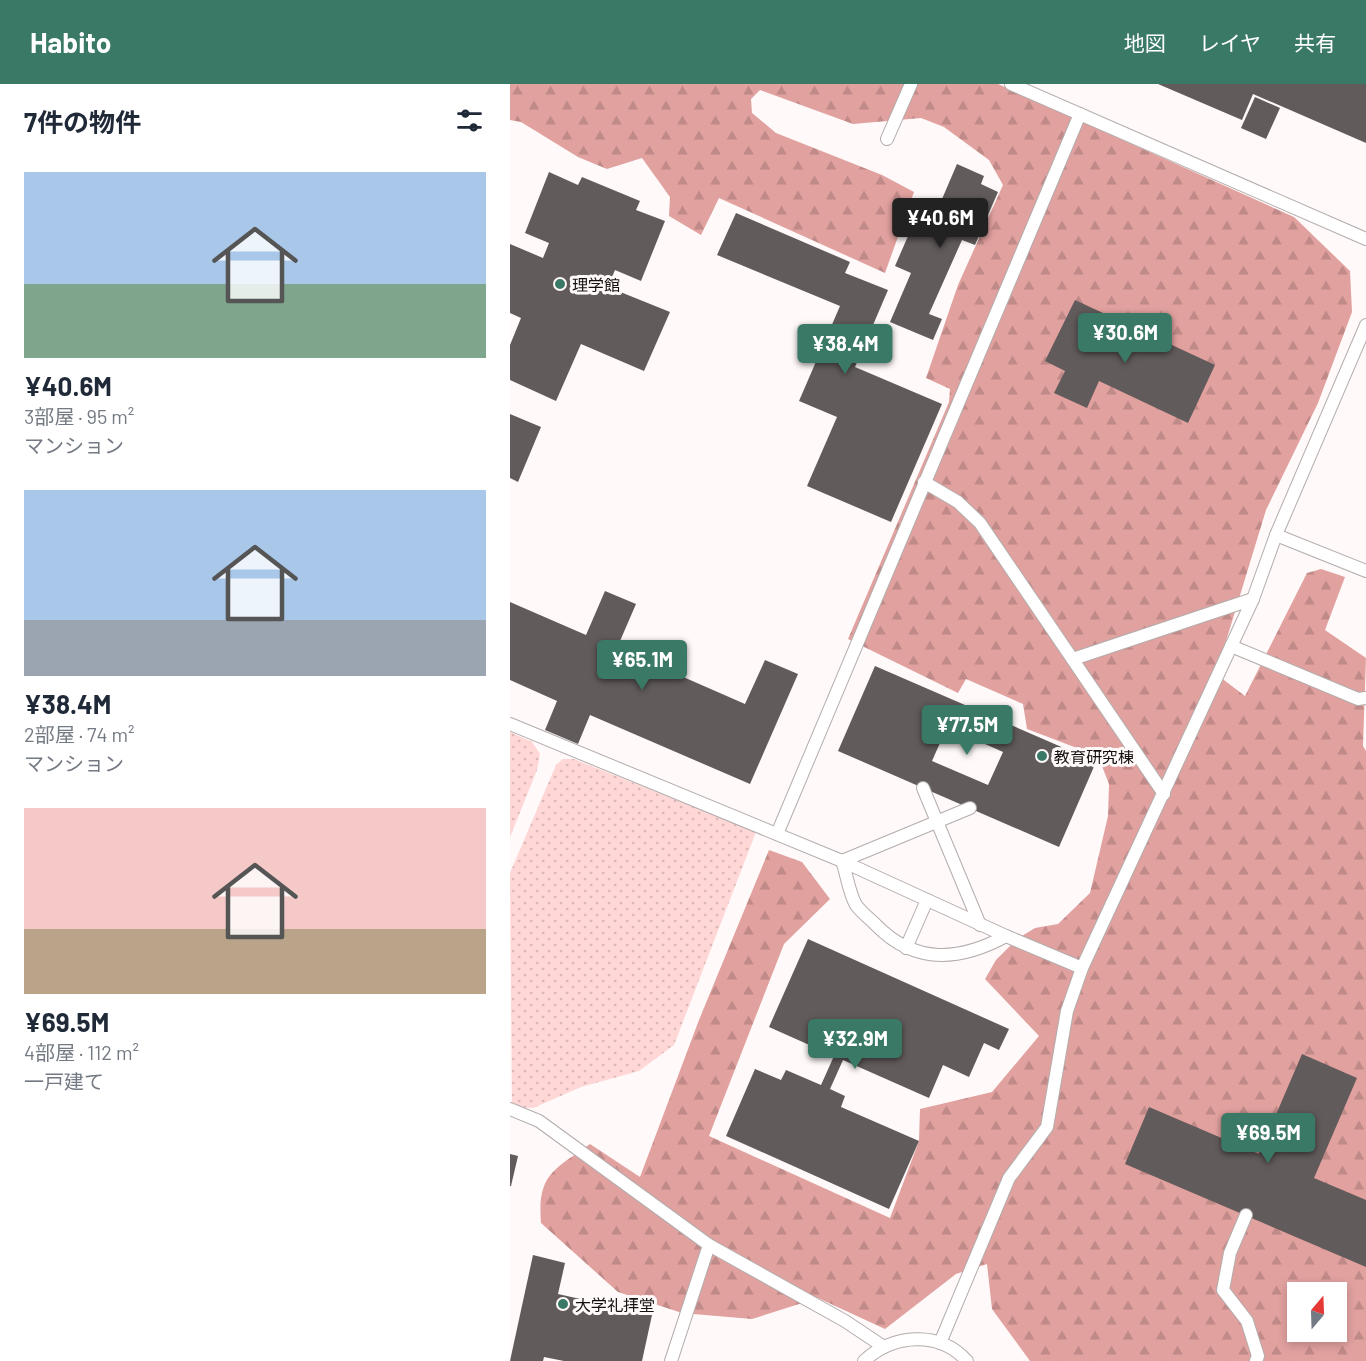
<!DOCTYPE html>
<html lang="ja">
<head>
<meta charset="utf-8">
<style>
	:root { --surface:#fff; --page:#f2f2f3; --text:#1f2937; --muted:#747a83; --accent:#3a7966 }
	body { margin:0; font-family:Barlow,"Noto Sans JP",sans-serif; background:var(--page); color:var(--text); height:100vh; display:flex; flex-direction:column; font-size:22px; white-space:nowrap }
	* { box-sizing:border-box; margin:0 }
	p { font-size:20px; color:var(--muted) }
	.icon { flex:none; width:33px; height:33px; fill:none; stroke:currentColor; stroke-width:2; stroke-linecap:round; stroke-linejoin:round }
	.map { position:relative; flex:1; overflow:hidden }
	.side { display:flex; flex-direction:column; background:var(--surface); width:510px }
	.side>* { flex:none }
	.needle { width:39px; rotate:19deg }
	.buttons { position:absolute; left:777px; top:1198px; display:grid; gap:12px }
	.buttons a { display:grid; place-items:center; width:60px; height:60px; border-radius:0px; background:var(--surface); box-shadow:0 3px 9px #0003; font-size:30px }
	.price { position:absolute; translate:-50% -51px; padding:0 14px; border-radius:6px; background:var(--accent); color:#fff; font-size:20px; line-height:39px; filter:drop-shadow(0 2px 3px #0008) }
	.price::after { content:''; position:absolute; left:50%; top:36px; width:18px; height:14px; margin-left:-9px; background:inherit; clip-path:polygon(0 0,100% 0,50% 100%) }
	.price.selected { background:#222; color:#fff }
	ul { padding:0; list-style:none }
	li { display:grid; align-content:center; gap:12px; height:318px; padding:0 24px }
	li span { display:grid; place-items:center; height:186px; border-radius:0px; color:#555 }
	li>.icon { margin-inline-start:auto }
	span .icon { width:108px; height:108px; fill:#fffc; stroke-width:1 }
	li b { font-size:26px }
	h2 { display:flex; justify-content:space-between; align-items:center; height:72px; padding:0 24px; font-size:26px }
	header { display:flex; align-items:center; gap:36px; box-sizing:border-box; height:84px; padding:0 30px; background:var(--accent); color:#fff }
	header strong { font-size:28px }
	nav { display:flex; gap:33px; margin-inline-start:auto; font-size:21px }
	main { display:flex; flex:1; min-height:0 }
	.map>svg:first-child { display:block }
</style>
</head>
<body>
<header>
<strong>Habito</strong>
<nav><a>地図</a><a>レイヤ</a><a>共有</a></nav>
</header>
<main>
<section class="side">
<h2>7件の物件<svg class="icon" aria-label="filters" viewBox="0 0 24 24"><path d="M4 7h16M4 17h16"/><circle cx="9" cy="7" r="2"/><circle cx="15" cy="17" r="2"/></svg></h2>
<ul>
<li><span style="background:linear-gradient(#a9c7e8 60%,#7fa58c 0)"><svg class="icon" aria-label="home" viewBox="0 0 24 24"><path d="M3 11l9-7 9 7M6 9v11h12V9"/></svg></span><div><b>¥40.6M</b><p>3部屋 · 95 m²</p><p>マンション</p></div></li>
<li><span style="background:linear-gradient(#a9c7e8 70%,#9aa5b1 0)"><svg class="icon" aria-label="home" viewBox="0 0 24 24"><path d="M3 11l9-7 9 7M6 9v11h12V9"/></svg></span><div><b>¥38.4M</b><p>2部屋 · 74 m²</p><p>マンション</p></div></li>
<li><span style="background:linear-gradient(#f6c9c9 65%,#b9a48a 0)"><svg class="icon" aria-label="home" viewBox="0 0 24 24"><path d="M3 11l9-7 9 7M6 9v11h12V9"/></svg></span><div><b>¥69.5M</b><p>4部屋 · 112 m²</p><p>一戸建て</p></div></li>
</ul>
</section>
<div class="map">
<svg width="856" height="1277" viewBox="0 0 856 1277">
	<defs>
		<pattern id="green-dots" width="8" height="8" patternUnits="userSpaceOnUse" patternTransform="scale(1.5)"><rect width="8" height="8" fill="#ffd7d6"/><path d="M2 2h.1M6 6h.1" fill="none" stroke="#dab8b7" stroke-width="1.8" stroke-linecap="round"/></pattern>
		<pattern id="forest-firs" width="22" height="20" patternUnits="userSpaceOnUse" patternTransform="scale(1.5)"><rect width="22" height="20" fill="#e1a19f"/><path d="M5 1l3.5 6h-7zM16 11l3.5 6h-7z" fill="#c08a88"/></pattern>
	</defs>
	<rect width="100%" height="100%" fill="#fff9f9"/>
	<g fill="url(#green-dots)">
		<polygon points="0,648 22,658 30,670 27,686 0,753"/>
		<polygon points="53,675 64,675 246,748 164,961 129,987 71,1003 23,1024 2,1023 0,789 46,681"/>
	</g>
	<path fill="url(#forest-firs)" fill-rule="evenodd" d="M0,0H488L784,133L840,187L842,228L808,319L756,426L706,590L735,612L797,489L811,485L835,493L815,546L856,574L853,662L856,667V1277H520L482,1225L477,1180L446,1190L375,1245L308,1214L242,1235L172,1229L108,1208L31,1139C27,1090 44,1086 80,1060L130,1093L189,936L259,766L292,778L320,815L274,860L199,1052L380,1134L409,1057L410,1025L482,1008L529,952L475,895L486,876L507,855L525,844L548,840L580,809L598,732L599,700L588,672L517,645L513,620L456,595L448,609L338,555L439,318L440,305L416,294L448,201L493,101L479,76L434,43L411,34L343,40L250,6L241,15L242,29L266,49L372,91L404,108L375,189L209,114L191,151L159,132L160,113L132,74L97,85L68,73L11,38L0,36ZM788,1209H826V1248H788Z"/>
	<g fill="#625b5b" fill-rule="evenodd">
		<polygon points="648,0 856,0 856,59 743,10 732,36"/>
		<polygon points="745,13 770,24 756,55 731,44"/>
		<polygon points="447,80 474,92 471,100 488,108 465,161 452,156 419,230 432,235 423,256 380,238 401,189 385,182 405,136 420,143"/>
		<polygon points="39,88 68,101 72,93 130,117 126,126 155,137 131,197 105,186 98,203 160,228 134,287 71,260 46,317 0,296 0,261 11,234 0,229 0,160 33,174 39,159 15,149"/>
		<polygon points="226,129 340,178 335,189 378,206 345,283 432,320 381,438 297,402 327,333 289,317 330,222 207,171"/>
		<polygon points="565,216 705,281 678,339 589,297 577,324 544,309 555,287 535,277"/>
		<polygon points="0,330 31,343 8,398 0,394"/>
		<polygon points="95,507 126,520 107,564 235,620 255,576 288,590 240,700 80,631 68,660 35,646 47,617 0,596 0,518 76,551"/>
		<path d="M365,582L586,678L549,763L328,667ZM437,643L493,668L478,701L422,677Z"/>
		<polygon points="298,855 499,945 489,966 474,959 459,993 433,981 419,1014 333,976 320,1005 335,1012 331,1023 409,1057 379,1125 216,1052 245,985 271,996 276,986 311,1001 324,972 259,943"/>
		<polygon points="792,970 847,994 804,1094 856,1116 856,1183 615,1080 639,1023 749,1070"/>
		<polygon points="0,1070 8,1072 1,1102 0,1102"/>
		<polygon points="23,1171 55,1179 48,1210 142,1231 132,1277 54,1277 34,1273 33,1277 0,1277"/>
	</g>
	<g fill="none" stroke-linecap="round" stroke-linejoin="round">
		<g stroke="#b4acac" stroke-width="14">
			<g id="service">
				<polyline points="501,0 856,155"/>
				<polyline points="377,55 401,0"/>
				<polyline points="414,398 448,418 470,439 654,710"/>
				<polyline points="766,451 856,487"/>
				<polyline points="721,562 848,615 856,614"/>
				<polyline points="563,575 743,515"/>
				<polyline points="0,640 332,777 496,852 572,884"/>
				<polyline points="413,704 470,841"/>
				<path d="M460,724L332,777C337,791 339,809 346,821C351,828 360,835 366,841C405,881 450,877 496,852"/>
				<polyline points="267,750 570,30"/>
				<polyline points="396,864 417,816"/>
				<polyline points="0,1025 29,1037 199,1161 335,1237 374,1263"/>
				<polyline points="736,1131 720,1169 713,1206 737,1237 748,1272 746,1277"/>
				<polyline points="430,1259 499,1094 537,1043 557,927 572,884 743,515 766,451 856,241"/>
				<polyline points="161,1277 199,1161"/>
				<path d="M354,1277C383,1250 429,1246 457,1277"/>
			</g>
		</g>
		<use href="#service" stroke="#fff" stroke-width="12"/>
	</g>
	<g fill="#3a7966" stroke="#fff9f9" stroke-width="2">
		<circle cx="50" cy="200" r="6"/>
		<circle cx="532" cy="672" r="6"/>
		<circle cx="53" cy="1220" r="6"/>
	</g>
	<g text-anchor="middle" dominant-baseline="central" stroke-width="6" stroke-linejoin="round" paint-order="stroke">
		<g font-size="16" fill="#141111" stroke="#fff9f9" text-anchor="start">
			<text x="62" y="200">理学館</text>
			<text x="544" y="672">教育研究棟</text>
			<text x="65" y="1220">大学礼拝堂</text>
		</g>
	</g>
</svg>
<div class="buttons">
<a><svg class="needle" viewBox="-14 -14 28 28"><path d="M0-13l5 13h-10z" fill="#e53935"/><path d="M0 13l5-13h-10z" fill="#747a83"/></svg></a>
</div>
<b class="price selected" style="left:430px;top:165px">¥40.6M</b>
<b class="price" style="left:615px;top:280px">¥30.6M</b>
<b class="price" style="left:335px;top:291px">¥38.4M</b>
<b class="price" style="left:132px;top:607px">¥65.1M</b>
<b class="price" style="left:457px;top:672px">¥77.5M</b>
<b class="price" style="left:345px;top:986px">¥32.9M</b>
<b class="price" style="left:758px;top:1080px">¥69.5M</b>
</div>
</main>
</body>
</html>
